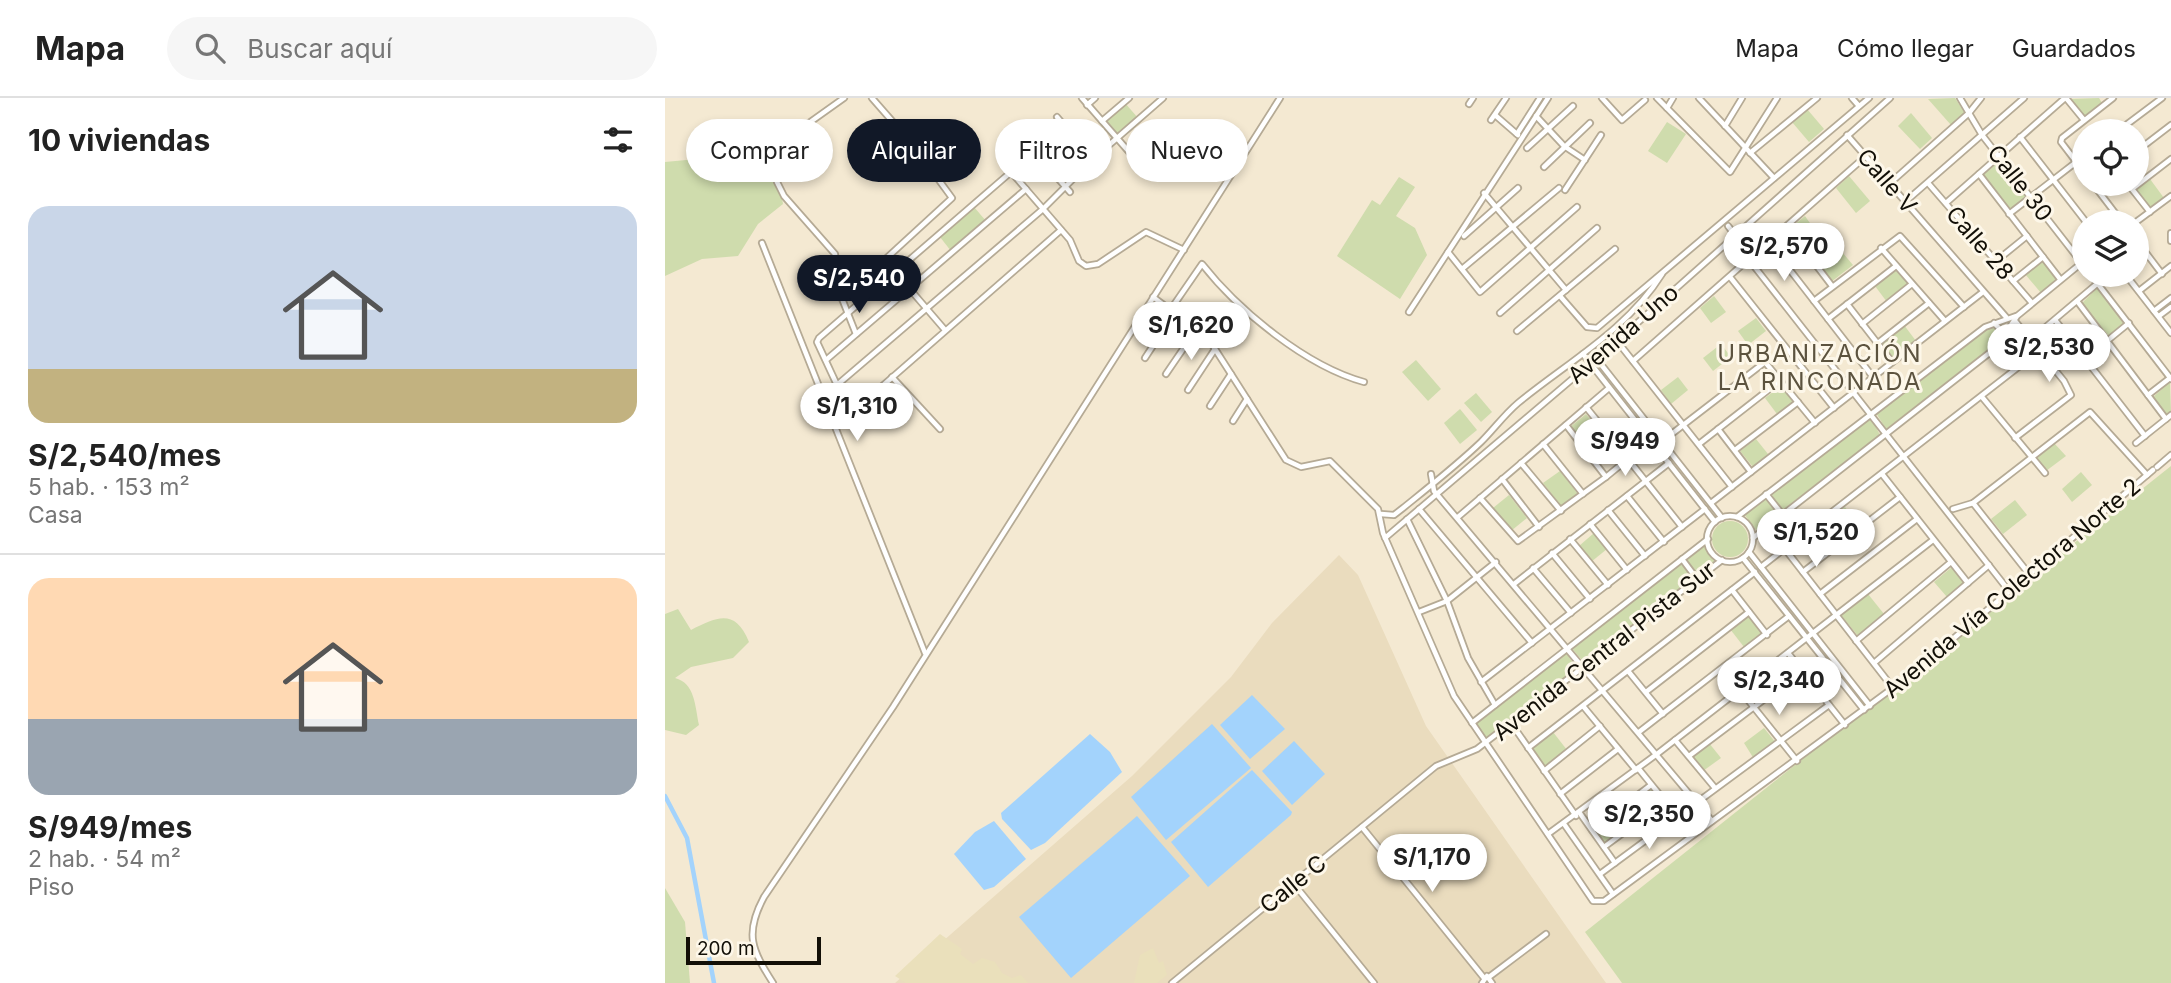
<!DOCTYPE html>
<html lang="es">
<head>
<meta charset="utf-8">
<style>
	:root { --surface:#fff; --page:#f6f6f6; --text:#222; --muted:#767676; --line:#e0e0e0; --accent:#111827 }
	body { margin:0; font-family:Inter,sans-serif; background:var(--page); color:var(--text); height:100vh; display:flex; flex-direction:column; font-size:26px; white-space:nowrap }
	* { box-sizing:border-box; margin:0 }
	p { font-size:23px; color:var(--muted) }
	.icon { flex:none; width:38px; height:38px; fill:none; stroke:currentColor; stroke-width:2; stroke-linecap:round; stroke-linejoin:round }
	.map { position:relative; flex:1; overflow:hidden }
	.side { display:flex; flex-direction:column; background:var(--surface); width:665px }
	.side>* { flex:none }
	.top-card { position:absolute; left:21px; top:21px; width:665px; height:63px; display:flex; gap:14px }
	.fabs { position:absolute; left:1407px; top:21px; display:grid; gap:14px }
	.fabs a { display:grid; place-items:center; width:77px; height:77px; border-radius:50%; background:var(--surface); box-shadow:0 4px 10px #0003; font-size:35px }
	.scale { position:absolute; left:21px; bottom:18px; width:135px; box-sizing:border-box; padding-left:7px; border:4px solid #120f07; border-top:0; font-size:19px; line-height:24px; white-space:nowrap; color:#120f07; -webkit-text-stroke:5px #fdf7e9; paint-order:stroke }
	.price { position:absolute; translate:-50% -60px; padding:0 16px; border-radius:24px; background:#fff; color:#222; font-size:23px; line-height:46px; filter:drop-shadow(0 2px 4px #0008) }
	.price::after { content:''; position:absolute; left:50%; top:42px; width:21px; height:16px; margin-left:-10px; background:inherit; clip-path:polygon(0 0,100% 0,50% 100%) }
	.price.active { background:var(--accent); color:#fff }
	ul { padding:0; list-style:none }
	li { display:grid; align-content:center; gap:14px; height:371px; padding:0 28px }
	li+li { border-top:2px solid var(--line) }
	li span { display:grid; place-items:center; height:217px; border-radius:21px; color:#555 }
	li>.icon { margin-inline-start:auto }
	span .icon { width:126px; height:126px; fill:#fffc; stroke-width:1 }
	li b { font-size:30px }
	h2 { display:flex; justify-content:space-between; align-items:center; height:84px; padding:0 28px; font-size:30px }
	.tag { padding:0 24px; border-radius:32px; background:var(--surface); box-shadow:0 4px 10px #0003; font-size:24px; line-height:63px }
	.tag.active { background:var(--accent); color:#fff }
	header { display:flex; align-items:center; gap:42px; box-sizing:border-box; height:98px; padding:0 35px; background:var(--surface); border-bottom:2px solid var(--line) }
	header strong { font-size:33px }
	nav { display:flex; gap:38px; margin-inline-start:auto; font-size:24px }
	.search { width:490px; height:63px; background:var(--page); display:flex; align-items:center; gap:18px; box-sizing:border-box; padding:0 24px; border-radius:38px; color:var(--muted); font-size:26px }
	main { display:flex; flex:1; min-height:0 }
	.map>svg:first-child { display:block }
</style>
</head>
<body>
<header>
<strong>Mapa</strong>
<div class="search"><svg class="icon" aria-label="search" viewBox="0 0 24 24"><circle cx="10" cy="10" r="6"/><path d="M15 15l6 6"/></svg>Buscar aquí</div>
<nav><a>Mapa</a><a>Cómo llegar</a><a>Guardados</a></nav>
</header>
<main>
<section class="side">
<h2>10 viviendas<svg class="icon" aria-label="filters" viewBox="0 0 24 24"><path d="M4 7h16M4 17h16"/><circle cx="9" cy="7" r="2"/><circle cx="15" cy="17" r="2"/></svg></h2>
<ul>
<li><span style="background:linear-gradient(#c9d6e8 75%,#c2b280 0)"><svg class="icon" aria-label="home" viewBox="0 0 24 24"><path d="M3 11l9-7 9 7M6 9v11h12V9"/></svg></span><div><b>S/2,540/mes</b><p>5 hab. · 153 m²</p><p>Casa</p></div></li>
<li><span style="background:linear-gradient(#ffd9b3 65%,#9aa5b1 0)"><svg class="icon" aria-label="home" viewBox="0 0 24 24"><path d="M3 11l9-7 9 7M6 9v11h12V9"/></svg></span><div><b>S/949/mes</b><p>2 hab. · 54 m²</p><p>Piso</p></div></li>
</ul>
</section>
<div class="map">
<svg width="1506" height="885" viewBox="0 0 1506 885">
	<rect width="100%" height="100%" fill="#f4e9d2"/>
	<polygon fill="#eadcbe" points="674,457 693,477 761,628 941,885 230,885 467,678 566,579 607,525"/>
	<g fill="#cfdcad">
		<polygon points="1290,0 1300,15 1286,27 1263,1"/>
		<polygon points="1434,0 1437,5 1420,18 1404,1"/>
		<polygon points="460,5 473,20 452,38 439,23"/>
		<polygon points="1142,11 1159,31 1144,44 1127,24"/>
		<polygon points="1246,15 1267,40 1255,51 1233,28"/>
		<polygon points="1002,24 1021,36 1002,65 983,53"/>
		<path d="M85,56C109,71 114,78 118,106L93,126L73,158L37,161L0,178V64Z"/>
		<polygon points="1335,61 1363,98 1346,112 1317,77"/>
		<polygon points="1184,78 1205,103 1191,115 1171,90"/>
		<polygon points="734,79 750,89 731,118 750,130 762,157 735,201 672,158 707,102 715,107"/>
		<polygon points="1485,81 1499,100 1485,110 1470,92"/>
		<polygon points="309,109 321,123 286,153 275,139"/>
		<polygon points="1140,118 1156,141 1141,152 1124,131"/>
		<polygon points="1177,154 1188,167 1166,184 1156,170"/>
		<polygon points="1377,163 1392,181 1376,195 1360,176"/>
		<polygon points="1230,172 1244,186 1222,204 1210,188"/>
		<polygon points="1432,190 1460,224 1445,239 1416,206"/>
		<polygon points="1049,198 1061,214 1046,225 1035,210"/>
		<polygon points="1091,220 1101,233 1083,247 1073,233"/>
		<polygon points="1239,227 1251,243 1227,260 1216,245"/>
		<polygon points="1331,229 1338,237 1331,248 1221,331 1211,315 1320,230"/>
		<polygon points="1056,246 1066,259 1048,273 1038,260"/>
		<polygon points="751,262 776,291 763,303 737,274"/>
		<polygon points="1013,279 1023,292 1006,306 996,292"/>
		<polygon points="1505,284 1506,315 1503,317 1488,299"/>
		<polygon points="1116,288 1128,304 1112,316 1100,300"/>
		<polygon points="811,295 827,314 816,324 799,305"/>
		<polygon points="795,311 812,332 795,346 779,325"/>
		<polygon points="921,316 939,338 923,351 905,329"/>
		<polygon points="1203,320 1207,321 1215,337 1119,411 1114,410 1106,395"/>
		<polygon points="1091,341 1103,356 1088,369 1075,353"/>
		<polygon points="1389,345 1401,358 1381,373 1370,360"/>
		<polygon points="1506,368 1506,885 957,885 920,834"/>
		<polygon points="895,373 913,396 896,408 878,385"/>
		<polygon points="1416,374 1427,387 1407,404 1397,391"/>
		<polygon points="844,397 862,420 846,433 828,410"/>
		<polygon points="1102,400 1113,415 1091,432 1079,416"/>
		<polygon points="1350,402 1362,417 1338,436 1326,421"/>
		<polygon points="1180,409 1193,427 1180,437 1166,419"/>
		<circle cx="1065" cy="441" r="18"/>
		<polygon points="929,435 942,451 926,464 914,448"/>
		<polygon points="1041,446 1046,456 1054,462 1032,477 1022,465 1023,459"/>
		<polygon points="1012,467 1019,467 1027,482 925,562 918,563 908,552 909,547"/>
		<polygon points="1287,469 1299,485 1282,499 1269,484"/>
		<polygon points="1203,496 1219,516 1193,538 1176,517"/>
		<path d="M13,511L26,532C52,519 70,510 84,544L68,560L26,569L10,580C30,585 30,608 34,627L21,637L0,632V516Z"/>
		<polygon points="1084,516 1097,535 1079,549 1065,531"/>
		<polygon points="900,554 913,571 824,639 818,639 810,628 811,623"/>
		<polygon points="1137,574 1151,593 1133,605 1121,586"/>
		<polygon points="1099,630 1111,645 1089,661 1079,645"/>
		<polygon points="888,634 902,652 881,669 867,650"/>
		<polygon points="1044,645 1056,660 1038,673 1026,658"/>
		<polygon points="987,689 1000,705 977,722 966,706"/>
		<polygon points="952,717 964,733 938,751 928,735"/>
		<polygon points="0,790 20,824 25,885 0,885"/>
	</g>
	<g fill="#eae0bb">
		<polygon points="275,836 297,851 295,856 308,866 317,860 330,864 337,875 347,880 356,877 363,885 241,885 230,878"/>
		<polygon points="488,850 494,865 498,863 502,877 492,885 469,885 475,857"/>
	</g>
	<g fill="#a3d3fc">
		<polygon points="587,597 620,631 585,661 555,627"/>
		<polygon points="547,626 586,670 501,742 466,699"/>
		<polygon points="425,636 445,654 457,674 380,745 366,752 337,721 336,715"/>
		<polygon points="629,643 660,676 627,707 597,673"/>
		<polygon points="587,672 627,714 626,717 543,789 506,744"/>
		<polygon points="472,718 525,778 406,880 354,819"/>
		<polygon points="329,723 361,761 329,789 319,792 289,756 310,734"/>
	</g>
	<g fill="none" stroke-linecap="round" stroke-linejoin="round">
		<polyline stroke="#a3d3fc" stroke-width="4.5" points="0,698 22,740 49,885"/>
		<g stroke="#b5aa95" stroke-width="8">
			<g id="minor">
				<polyline points="179,0 120,42 114,53 112,84 119,98 170,156 174,193 191,236"/>
				<polyline points="417,0 472,63"/>
				<polyline points="937,0 957,22 980,2"/>
				<polyline points="992,0 1065,74 1112,0"/>
				<polyline points="1034,0 1109,80"/>
				<polyline points="1187,0 1194,8"/>
				<polyline points="1295,0 1317,37 1419,168"/>
				<polyline points="1401,0 1419,22"/>
				<polyline points="804,6 808,0"/>
				<polyline points="422,7 430,0"/>
				<polyline points="1002,10 1008,0"/>
				<polyline points="830,17 853,37"/>
				<polyline points="871,18 899,48 920,62"/>
				<polyline points="392,19 430,64"/>
				<polyline points="826,22 841,0"/>
				<polyline points="437,23 464,0"/>
				<polyline points="1060,28 1077,0"/>
				<polyline points="1453,33 1497,0"/>
				<polyline points="852,36 875,0"/>
				<polyline points="1182,37 1341,219"/>
				<polyline points="1355,39 1421,124"/>
				<polyline points="362,45 405,94"/>
				<polyline points="862,50 908,8"/>
				<polyline points="1472,53 1506,27"/>
				<polyline points="1085,55 1152,0"/>
				<polyline points="341,68 405,142 414,163 421,168 433,166 481,134 519,152"/>
				<polyline points="879,69 925,25"/>
				<polyline points="346,74 154,240 152,244 172,287 378,111 428,61 498,0"/>
				<polyline points="1419,74 1396,44 1397,40 1448,0"/>
				<polyline points="1314,76 1395,181"/>
				<polyline points="1263,85 1367,205"/>
				<polyline points="1224,86 1304,15 1316,0"/>
				<polyline points="1428,86 1457,124"/>
				<polyline points="1463,86 1485,114"/>
				<polyline points="1467,91 1506,61"/>
				<polyline points="900,92 936,37"/>
				<polyline points="819,95 901,192"/>
				<polyline points="1240,104 1359,0"/>
				<polyline points="1281,105 1400,0"/>
				<polyline points="1344,116 1419,58"/>
				<polyline points="1471,124 1506,98"/>
				<polyline points="1063,128 1070,137"/>
				<polyline points="1122,129 1167,188"/>
				<polyline points="1506,135 1506,143"/>
				<polyline points="799,138 853,90"/>
				<polyline points="1067,140 1344,493"/>
				<polyline points="1472,143 1497,176"/>
				<polyline points="97,145 260,555"/>
				<polyline points="1104,145 1208,279"/>
				<polyline points="1216,150 1280,223"/>
				<polyline points="783,154 815,194 912,109"/>
				<polyline points="1330,164 1362,138"/>
				<polyline points="797,171 894,90"/>
				<polyline points="231,175 280,232"/>
				<polyline points="1426,177 1506,281"/>
				<polyline points="1461,177 1506,235"/>
				<polyline points="1065,179 1169,310"/>
				<polyline points="204,182 212,191"/>
				<polyline points="1348,183 1378,159"/>
				<polyline points="1474,193 1506,168"/>
				<polyline points="895,198 922,229 932,230 1204,0"/>
				<polyline points="488,199 543,240 621,362 636,369 665,363 713,411 718,435 789,598 928,803 939,803 1244,578 1488,372"/>
				<polyline points="177,201 287,100 249,48 207,0"/>
				<polyline points="1149,203 1235,138 1299,209"/>
				<polyline points="1412,203 1501,321"/>
				<polyline points="1182,206 1227,264"/>
				<path d="M506,211L537,166C574,213 641,268 699,284"/>
				<polyline points="1489,213 1506,200"/>
				<polyline points="744,214 883,0"/>
				<polyline points="835,215 932,130"/>
				<polyline points="1494,218 1506,209"/>
				<polyline points="1163,221 1231,168"/>
				<polyline points="1390,222 1480,338"/>
				<polyline points="1350,223 1399,283 1406,297 1350,340"/>
				<polyline points="1329,225 1341,237"/>
				<polyline points="1197,226 1247,186"/>
				<polyline points="852,233 950,151"/>
				<polyline points="1376,233 1433,185"/>
				<polyline points="952,243 1067,389"/>
				<polyline points="1442,243 1464,225"/>
				<polyline points="1213,245 1264,205"/>
				<polyline points="918,256 1050,424"/>
				<polyline points="480,260 510,214"/>
				<polyline points="931,260 1057,420"/>
				<polyline points="161,262 361,91"/>
				<polyline points="968,263 1201,58"/>
				<polyline points="501,276 531,232"/>
				<polyline points="227,279 275,331"/>
				<polyline points="523,292 550,251"/>
				<polyline points="1483,297 1505,280"/>
				<polyline points="1317,299 1380,375"/>
				<polyline points="545,308 566,276"/>
				<polyline points="568,323 582,301"/>
				<polyline points="175,325 396,132"/>
				<polyline points="901,327 941,379 963,361 921,309"/>
				<polyline points="1053,331 1086,374"/>
				<polyline points="1471,345 1506,317"/>
				<polyline points="878,346 918,396"/>
				<polyline points="1034,346 1116,282"/>
				<polyline points="991,348 1100,264 1150,325"/>
				<polyline points="1070,352 1133,304"/>
				<polyline points="963,361 1017,429"/>
				<polyline points="856,365 896,413"/>
				<polyline points="1492,369 1506,357"/>
				<polyline points="766,376 769,393 1047,723"/>
				<polyline points="1217,376 1303,485"/>
				<polyline points="837,381 874,429"/>
				<polyline points="1101,396 1117,416"/>
				<polyline points="962,398 999,444"/>
				<polyline points="815,400 853,443 941,379"/>
				<polyline points="1046,405 1318,194"/>
				<polyline points="1308,405 1364,476"/>
				<polyline points="754,411 867,545"/>
				<polyline points="1288,411 1308,405 1425,314 1482,377"/>
				<polyline points="943,412 980,458"/>
				<path d="M716,416L729,417L738,410C764,389 792,367 816,344C829,331 839,317 853,305C903,264 962,232 997,176"/>
				<circle cx="1065" cy="441" r="23"/>
				<polyline points="793,419 944,290"/>
				<polyline points="1072,419 1320,229 1351,218"/>
				<polyline points="742,421 782,503 803,560 830,607"/>
				<polyline points="925,426 962,472"/>
				<polyline points="720,440 952,243 1225,0"/>
				<polyline points="1088,440 1332,249 1352,218 1419,163"/>
				<polyline points="905,441 943,487"/>
				<polyline points="1120,451 1228,590"/>
				<polyline points="1084,454 1205,608"/>
				<polyline points="887,455 925,501"/>
				<polyline points="1078,460 1199,612"/>
				<polyline points="1017,461 1032,481"/>
				<polyline points="1096,469 1374,253"/>
				<polyline points="868,470 906,515"/>
				<polyline points="1138,474 1235,399"/>
				<polyline points="849,486 1004,365"/>
				<polyline points="1067,492 1102,537"/>
				<polyline points="1155,496 1252,421"/>
				<polyline points="754,514 782,503 831,464"/>
				<polyline points="1191,543 1286,464"/>
				<polyline points="1123,555 1180,627"/>
				<polyline points="1209,565 1324,467"/>
				<polyline points="963,573 998,616"/>
				<polyline points="816,584 1040,411"/>
				<polyline points="1075,592 1132,663"/>
				<polyline points="981,594 1084,514"/>
				<polyline points="918,608 971,672"/>
				<polyline points="807,625 1043,441"/>
				<polyline points="846,625 911,718"/>
				<polyline points="974,634 1124,518"/>
				<polyline points="1010,642 1050,690"/>
				<polyline points="863,650 1090,474"/>
				<polyline points="1024,658 1137,573"/>
				<polyline points="973,670 1012,718"/>
				<polyline points="879,673 935,628"/>
				<polyline points="895,696 953,651"/>
				<polyline points="914,714 950,765"/>
				<polyline points="899,726 948,796"/>
				<polyline points="697,729 819,880"/>
				<polyline points="927,732 986,687"/>
				<polyline points="883,736 992,656 1268,442"/>
				<polyline points="939,749 1000,704"/>
				<polyline points="935,776 1164,607"/>
				<polyline points="629,786 709,885"/>
				<polyline points="824,879 881,836"/>
				<path d="M108,885C87,852 79,836 99,799L228,609L615,0"/>
				<polyline points="507,885 771,668 812,651 1057,462"/>
				<polyline points="817,885 822,878 827,885"/>
			</g>
		</g>
		<use href="#minor" stroke="#fff" stroke-width="4.5"/>
	</g>
	<g text-anchor="middle" dominant-baseline="central" stroke-width="6" stroke-linejoin="round" paint-order="stroke">
		<g font-size="23" fill="#120f07" stroke="#fdf7e9">
			<text transform="translate(1222 83) rotate(49)">Calle V</text>
			<text transform="translate(1355 85) rotate(52)">Calle 30</text>
			<text transform="translate(1315 145) rotate(49)">Calle 28</text>
			<text transform="translate(958 236) rotate(-41)">Avenida Uno</text>
			<text transform="translate(1347 490) rotate(-40)">Avenida Vía Colectora Norte 2</text>
			<text transform="translate(939 553) rotate(-38)">Avenida Central Pista Sur</text>
			<text transform="translate(628 786) rotate(-39)">Calle C</text>
		</g>
		<g font-size="24" letter-spacing="2" fill="#5c533f" stroke="#fdf7e9">
			<text x="1155" y="255">URBANIZACIÓN<tspan x="1155" dy="28">LA RINCONADA</tspan></text>
		</g>
	</g>
</svg>
<div class="fabs">
<a><svg class="icon" aria-label="locate" viewBox="0 0 24 24"><circle cx="12" cy="12" r="6"/><path d="M12 2v4M12 18v4M2 12h4M18 12h4"/></svg></a>
<a><svg class="icon" aria-label="layers" viewBox="0 0 24 24"><path d="M12 4l9 5-9 5-9-5zM3 14l9 5 9-5"/></svg></a>
</div>
<div class="scale">200 m</div>
<b class="price" style="left:1119px;top:185px">S/2,570</b>
<b class="price active" style="left:194px;top:217px">S/2,540</b>
<b class="price" style="left:526px;top:264px">S/1,620</b>
<b class="price" style="left:1384px;top:286px">S/2,530</b>
<b class="price" style="left:192px;top:345px">S/1,310</b>
<b class="price" style="left:960px;top:380px">S/949</b>
<b class="price" style="left:1151px;top:471px">S/1,520</b>
<b class="price" style="left:1114px;top:619px">S/2,340</b>
<b class="price" style="left:984px;top:753px">S/2,350</b>
<b class="price" style="left:767px;top:796px">S/1,170</b>
<div class="top-card">
<a class="tag">Comprar</a>
<a class="tag active">Alquilar</a>
<a class="tag">Filtros</a>
<a class="tag">Nuevo</a>
</div>
</div>
</main>
</body>
</html>
